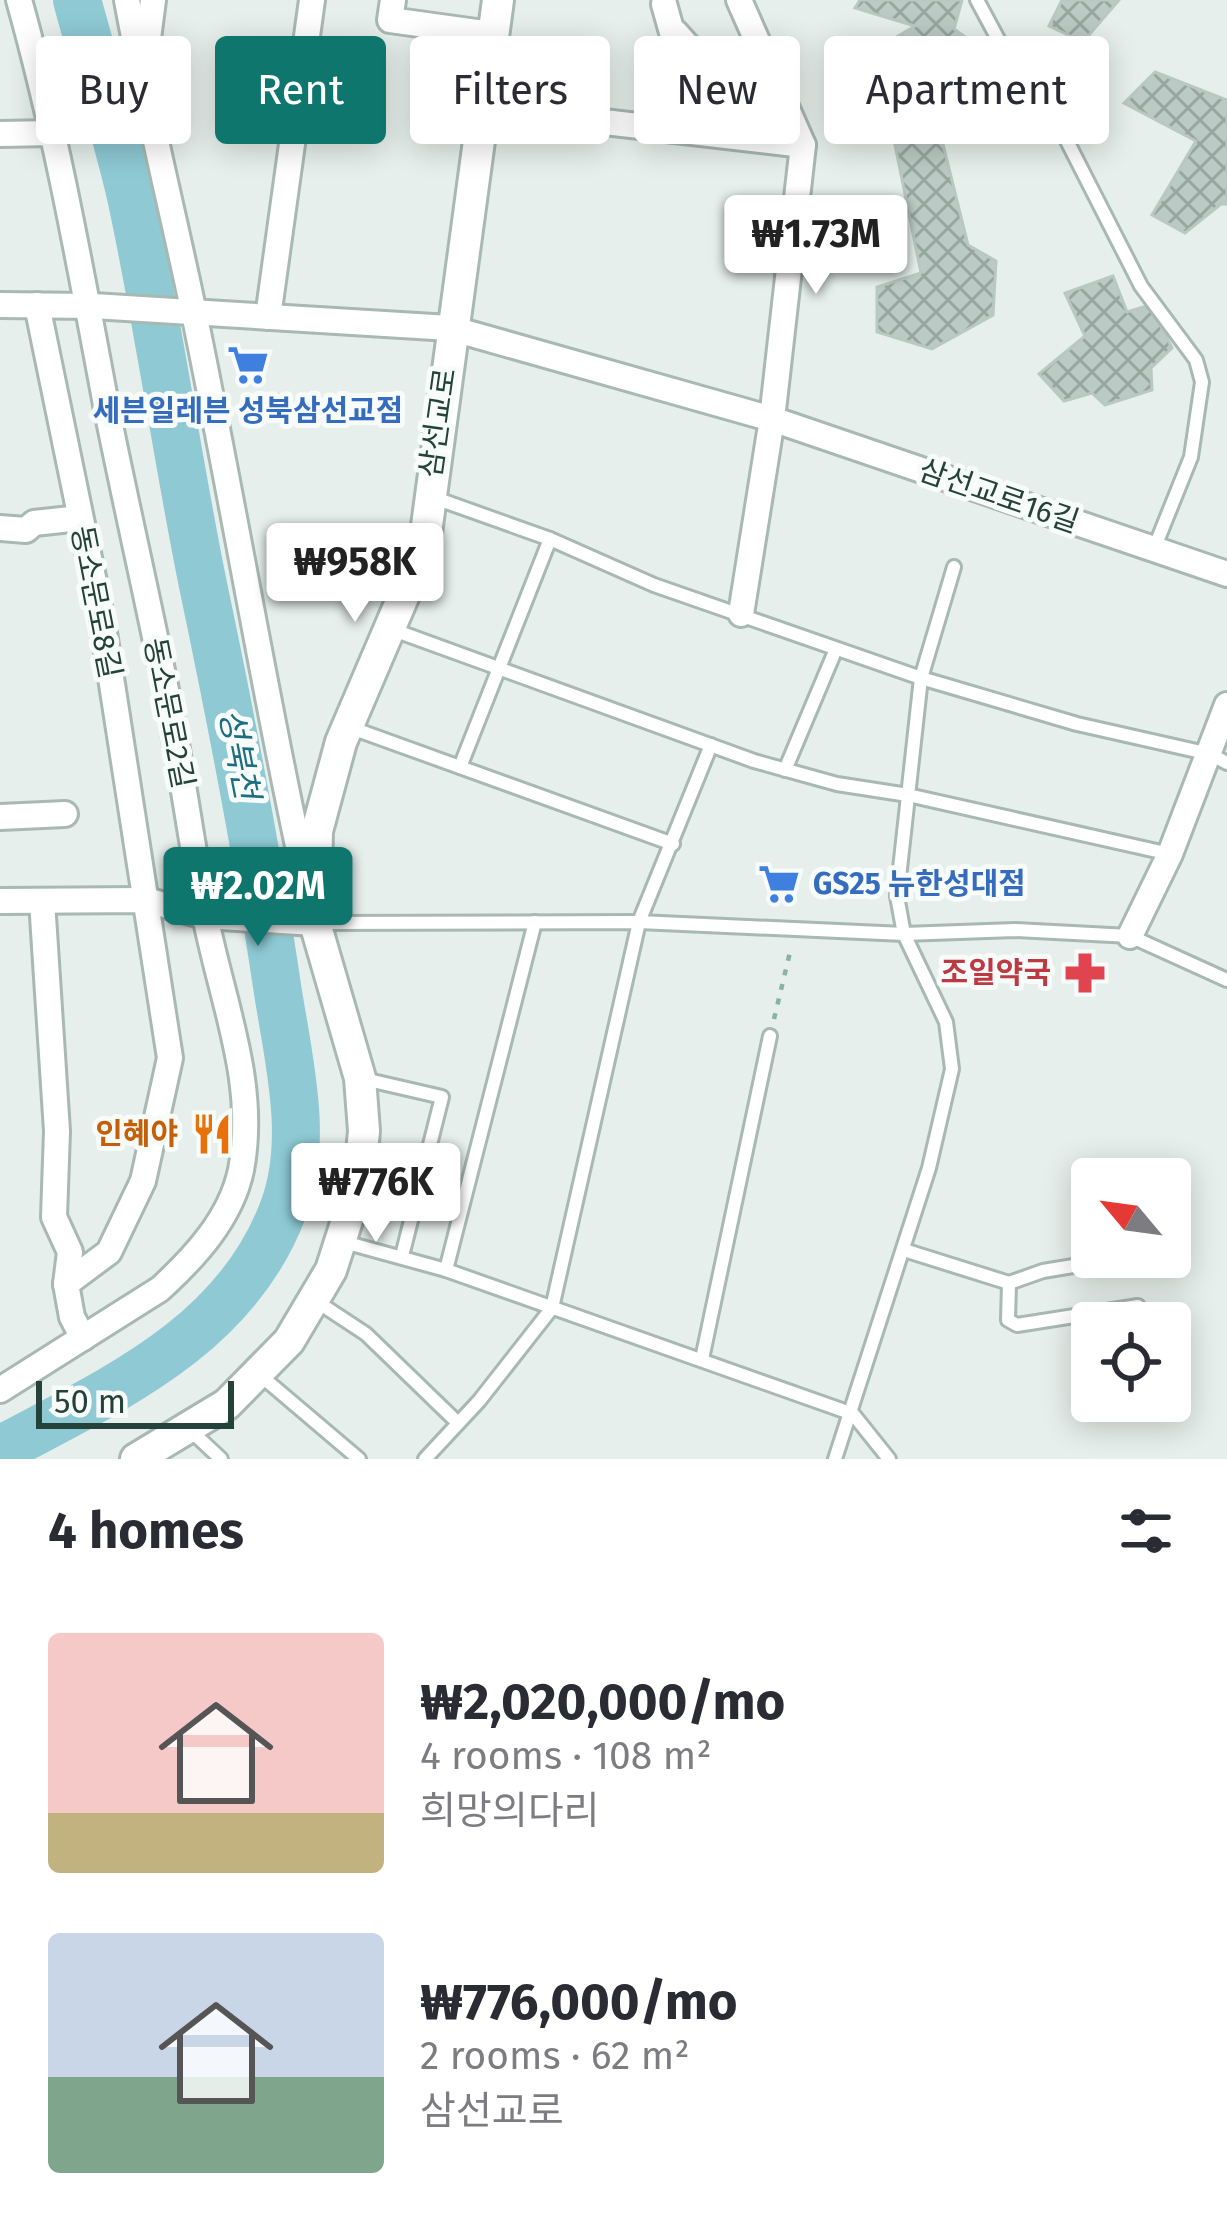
<!DOCTYPE html>
<html lang="en">
<head>
<meta charset="utf-8">
<style>
	:root { --surface:#fff; --page:#f7f7f7; --text:#2b2b33; --muted:#7c7c81; --accent:#0f766e }
	body { margin:0; font-family:"Fira Sans","Noto Sans KR",sans-serif; background:var(--page); color:var(--text); height:100vh; display:flex; flex-direction:column; font-size:45px; white-space:nowrap }
	* { box-sizing:border-box; margin:0 }
	p { font-size:39px; color:var(--muted) }
	.icon { flex:none; width:66px; height:66px; fill:none; stroke:currentColor; stroke-width:2; stroke-linecap:round; stroke-linejoin:round }
	.map { position:relative; height:1459px; overflow:hidden }
	.side { display:flex; flex-direction:column; background:var(--surface); flex:1 }
	.side>* { flex:none }
	.top-card { position:absolute; left:36px; top:36px; width:1155px; height:108px; display:flex; gap:24px }
	.needle { width:78px; rotate:299deg }
	.tools { position:absolute; left:1071px; top:1158px; display:grid; gap:24px }
	.tools a { display:grid; place-items:center; width:120px; height:120px; border-radius:12px; background:var(--surface); box-shadow:0 6px 30px #0003; font-size:60px }
	.scale { position:absolute; left:36px; bottom:30px; width:198px; box-sizing:border-box; padding-left:12px; border:6px solid #24423a; border-top:0; font-size:33px; line-height:42px; white-space:nowrap; color:#24423a; -webkit-text-stroke:9px #f7fbf9; paint-order:stroke }
	.price { position:absolute; translate:-50% -102px; padding:0 27px; border-radius:12px; background:#fff; color:#222; font-size:39px; line-height:78px; filter:drop-shadow(0 3px 6px #0008) }
	.price::after { content:''; position:absolute; left:50%; top:72px; width:36px; height:27px; margin-left:-18px; background:inherit; clip-path:polygon(0 0,100% 0,50% 100%) }
	.price.on { background:var(--accent); color:#fff }
	ul { padding:0; list-style:none }
	li { display:flex; align-items:center; gap:36px; height:300px; padding:0 48px }
	li span { display:grid; place-items:center; flex:none; width:336px; height:240px; border-radius:12px; color:#555 }
	li>.icon { margin-inline-start:auto }
	span .icon { width:144px; height:144px; fill:#fffc; stroke-width:1 }
	li b { font-size:51px }
	h2 { display:flex; justify-content:space-between; align-items:center; height:144px; padding:0 48px; font-size:51px }
	.pill { padding:0 42px; border-radius:12px; background:var(--surface); box-shadow:0 6px 30px #0003; font-size:42px; line-height:108px }
	.pill.on { background:var(--accent); color:#fff }
	.map>svg:first-child { display:block }
</style>
</head>
<body>
<div class="map">
<svg width="1227" height="1459" viewBox="0 0 1227 1459">
	<defs>
		<pattern id="building-cross-hatch" width="8" height="8" patternUnits="userSpaceOnUse" patternTransform="scale(3)"><rect width="8" height="8" fill="#bbcac4"/><path d="M0 0l8 8M0 8l8-8" fill="none" stroke="#98a6a0"/></pattern>
	</defs>
	<rect width="100%" height="100%" fill="#e6efeb"/>
	<g fill="none" stroke-linecap="round" stroke-linejoin="round">
		<path stroke="#8ec9d4" stroke-width="48" d="M0,1450C112,1390 235,1337 283,1210C310,1140 288,1058 277,986C257,851 231,718 203,585C177,457 159,328 132,201C117,134 95,67 77,0"/>
	</g>
	<g fill="url(#building-cross-hatch)" stroke="#b8c9c2" stroke-width="3">
		<polygon points="860,0 962,0 954,29 974,43 926,107 894,102 912,54 897,55 893,39 915,26 855,8"/>
		<polygon points="1062,0 1119,0 1083,42 1049,26"/>
		<polygon points="1155,72 1227,100 1227,204 1221,204 1185,233 1152,215 1196,141 1124,103"/>
		<polygon points="940,132 968,245 996,261 993,315 932,349 877,332 877,287 921,273 894,140"/>
		<polygon points="1113,276 1127,312 1150,305 1172,348 1151,368 1152,390 1105,405 1092,393 1064,401 1039,374 1085,336 1065,293"/>
	</g>
	<g fill="none" stroke-linecap="round" stroke-linejoin="round">
		<g stroke="#a8b8b2" stroke-width="18">
			<g id="service">
				<polyline points="977,0 1006,54 1063,133 1141,286 1196,360 1202,382 1191,457 1154,549"/>
				<polyline points="435,498 550,539 654,585 921,678 1077,724 1210,754 1227,763"/>
				<polyline points="391,629 754,761 837,784 908,795 1170,854"/>
				<polyline points="349,727 673,844"/>
				<polyline points="460,767 550,539"/>
				<polyline points="785,770 836,649"/>
				<polyline points="316,923 639,922 904,934 1015,930 1130,936 1227,980"/>
				<polyline points="364,1079 442,1097 402,1256"/>
				<polyline points="344,1242 446,1270 853,1414 889,1459"/>
				<polyline points="904,1250 1009,1283"/>
				<polyline points="446,1270 535,922"/>
				<polyline points="1009,1283 1008,1320 1017,1325 1138,1306"/>
				<polyline points="1009,1283 1043,1271 1128,1257"/>
				<polyline points="316,1301 366,1334 458,1423"/>
				<polyline points="702,1359 770,1036"/>
				<polyline points="260,1375 359,1459"/>
				<polyline points="189,1429 221,1459"/>
				<polyline points="425,1459 479,1401 552,1308 639,922 711,745"/>
				<polyline points="835,1459 929,1168 952,1069 946,1022 904,934 897,896 921,678 954,567"/>
			</g>
		</g>
		<g stroke="#a8b8b2" stroke-width="30">
			<g id="minor">
				<polyline points="393,0 390,20 491,34"/>
				<polyline points="739,0 803,145 772,419 741,614"/>
				<polyline points="664,4 680,61 668,129"/>
				<path d="M676,33C707,71 729,72 777,78"/>
				<polyline points="145,62 153,0"/>
				<polyline points="483,108 803,145"/>
				<polyline points="0,134 53,133"/>
				<polyline points="0,305 93,306 450,328 772,419 1227,574"/>
				<polyline points="37,305 103,626 170,1058 143,1181 109,1252 66,1284"/>
				<polyline points="268,317 312,0"/>
				<polyline points="0,528 26,530 34,523 80,518"/>
				<polyline points="0,817 65,814"/>
				<path d="M0,901L146,900L205,916L315,923C269,721 236,516 194,313C172,208 146,105 127,0"/>
				<polyline points="42,901 57,1131 54,1217 70,1252 66,1284 72,1317 83,1338"/>
				<polyline points="1130,936 1170,854 1227,705"/>
				<path d="M0,1390L160,1289C195,1257 231,1218 241,1170C258,1081 220,997 204,910C191,839 181,766 167,695C148,600 126,505 107,410C81,272 57,135 19,0"/>
			</g>
		</g>
		<g stroke="#a8b8b2" stroke-width="36">
			<polyline id="tertiary" points="136,1459 227,1404 289,1341 331,1270 359,1183 364,1131 360,1078 315,923 317,831 341,742 424,548 498,0"/>
		</g>
		<polyline stroke="#86b3a5" stroke-width="4.5" stroke-dasharray="6 9" stroke-linecap="butt" points="774,1019 791,948"/>
		<use href="#service" stroke="#fff" stroke-width="12"/>
		<use href="#minor" stroke="#fff" stroke-width="24"/>
		<use href="#tertiary" stroke="#fff" stroke-width="30"/>
	</g>
	<defs>
		<g id="supermarket-bare" transform="scale(3.24)"><path d="M-6-5.5h2.5l.6 2H6L4.5 2H-2.5L-4.4-4H-6ZM-1.5 3.2a1.3 1.3 0 1 0 .1 0ZM3 3.2a1.3 1.3 0 1 0 .1 0Z" fill="#3f7fe0" stroke="#f7fbf9" stroke-width="2.5" paint-order="stroke"/></g>
		<g id="pharmacy-bare" transform="scale(3.24)"><path d="M-2-6h4v4h4v4h-4v4h-4v-4h-4v-4h4Z" fill="#e0444e" stroke="#f7fbf9" stroke-width="2.5" paint-order="stroke"/></g>
		<g id="restaurant-bare" transform="scale(3.24)"><path d="M-5-6h1v4h1v-4h1v4h1v-4h1v5L-1.5 .5V6h-2V.5L-5-1ZM5-6V6H3V1.5H1.5Q1.5-4 5-6Z" fill="#e8710a" stroke="#f7fbf9" stroke-width="2.5" paint-order="stroke"/></g>
	</defs>
	<g fill-rule="evenodd">
		<use href="#supermarket-bare" x="248" y="365"/>
		<use href="#supermarket-bare" x="779" y="884"/>
		<use href="#pharmacy-bare" x="1085" y="973"/>
		<use href="#restaurant-bare" x="212" y="1134"/>
	</g>
	<g text-anchor="middle" dominant-baseline="central" stroke-width="10" stroke-linejoin="round" paint-order="stroke">
		<g font-size="30" font-weight="bold" fill="#366cbe" stroke="#f7fbf9">
			<text x="248" y="411">세븐일레븐 성북삼선교점</text>
			<text x="813" y="884" text-anchor="start">GS25 뉴한성대점</text>
		</g>
		<g font-size="30" fill="#24423a" stroke="#f7fbf9">
			<text transform="translate(438 423) rotate(-82)">삼선교로</text>
			<text transform="translate(999 496) rotate(19)">삼선교로16길</text>
			<text transform="translate(96 602) rotate(79)">동소문로8길</text>
			<text transform="translate(169 713) rotate(79)">동소문로2길</text>
		</g>
		<g font-size="30" font-weight="bold" fill="#be3a42" stroke="#f7fbf9" text-anchor="end">
			<text x="1051" y="973">조일약국</text>
		</g>
		<g font-size="30" font-weight="bold" fill="#c56008" stroke="#f7fbf9" text-anchor="end">
			<text x="178" y="1134">인혜야</text>
		</g>
		<g font-size="33" font-style="italic" fill="#1c6f80" stroke="#f7fbf9">
			<text transform="translate(239 754) rotate(79)">성북천</text>
		</g>
	</g>
</svg>
<div class="tools">
<a><svg class="needle" viewBox="-14 -14 28 28"><path d="M0-13l5 13h-10z" fill="#e53935"/><path d="M0 13l5-13h-10z" fill="#7c7c81"/></svg></a>
<a><svg class="icon" aria-label="locate" viewBox="0 0 24 24"><circle cx="12" cy="12" r="6"/><path d="M12 2v4M12 18v4M2 12h4M18 12h4"/></svg></a>
</div>
<div class="scale">50 m</div>
<b class="price" style="left:816px;top:297px">₩1.73M</b>
<b class="price" style="left:355px;top:625px">₩958K</b>
<b class="price on" style="left:258px;top:949px">₩2.02M</b>
<b class="price" style="left:376px;top:1245px">₩776K</b>
<div class="top-card">
<a class="pill">Buy</a>
<a class="pill on">Rent</a>
<a class="pill">Filters</a>
<a class="pill">New</a>
<a class="pill">Apartment</a>
</div>
</div>
<section class="side">
<h2>4 homes<svg class="icon" aria-label="filters" viewBox="0 0 24 24"><path d="M4 7h16M4 17h16"/><circle cx="9" cy="7" r="2"/><circle cx="15" cy="17" r="2"/></svg></h2>
<ul>
<li><span style="background:linear-gradient(#f6c9c9 75%,#c2b280 0)"><svg class="icon" aria-label="home" viewBox="0 0 24 24"><path d="M3 11l9-7 9 7M6 9v11h12V9"/></svg></span><div><b>₩2,020,000/mo</b><p>4 rooms · 108 m²</p><p>희망의다리</p></div></li>
<li><span style="background:linear-gradient(#c9d6e8 60%,#7fa58c 0)"><svg class="icon" aria-label="home" viewBox="0 0 24 24"><path d="M3 11l9-7 9 7M6 9v11h12V9"/></svg></span><div><b>₩776,000/mo</b><p>2 rooms · 62 m²</p><p>삼선교로</p></div></li>
</ul>
</section>
</body>
</html>
